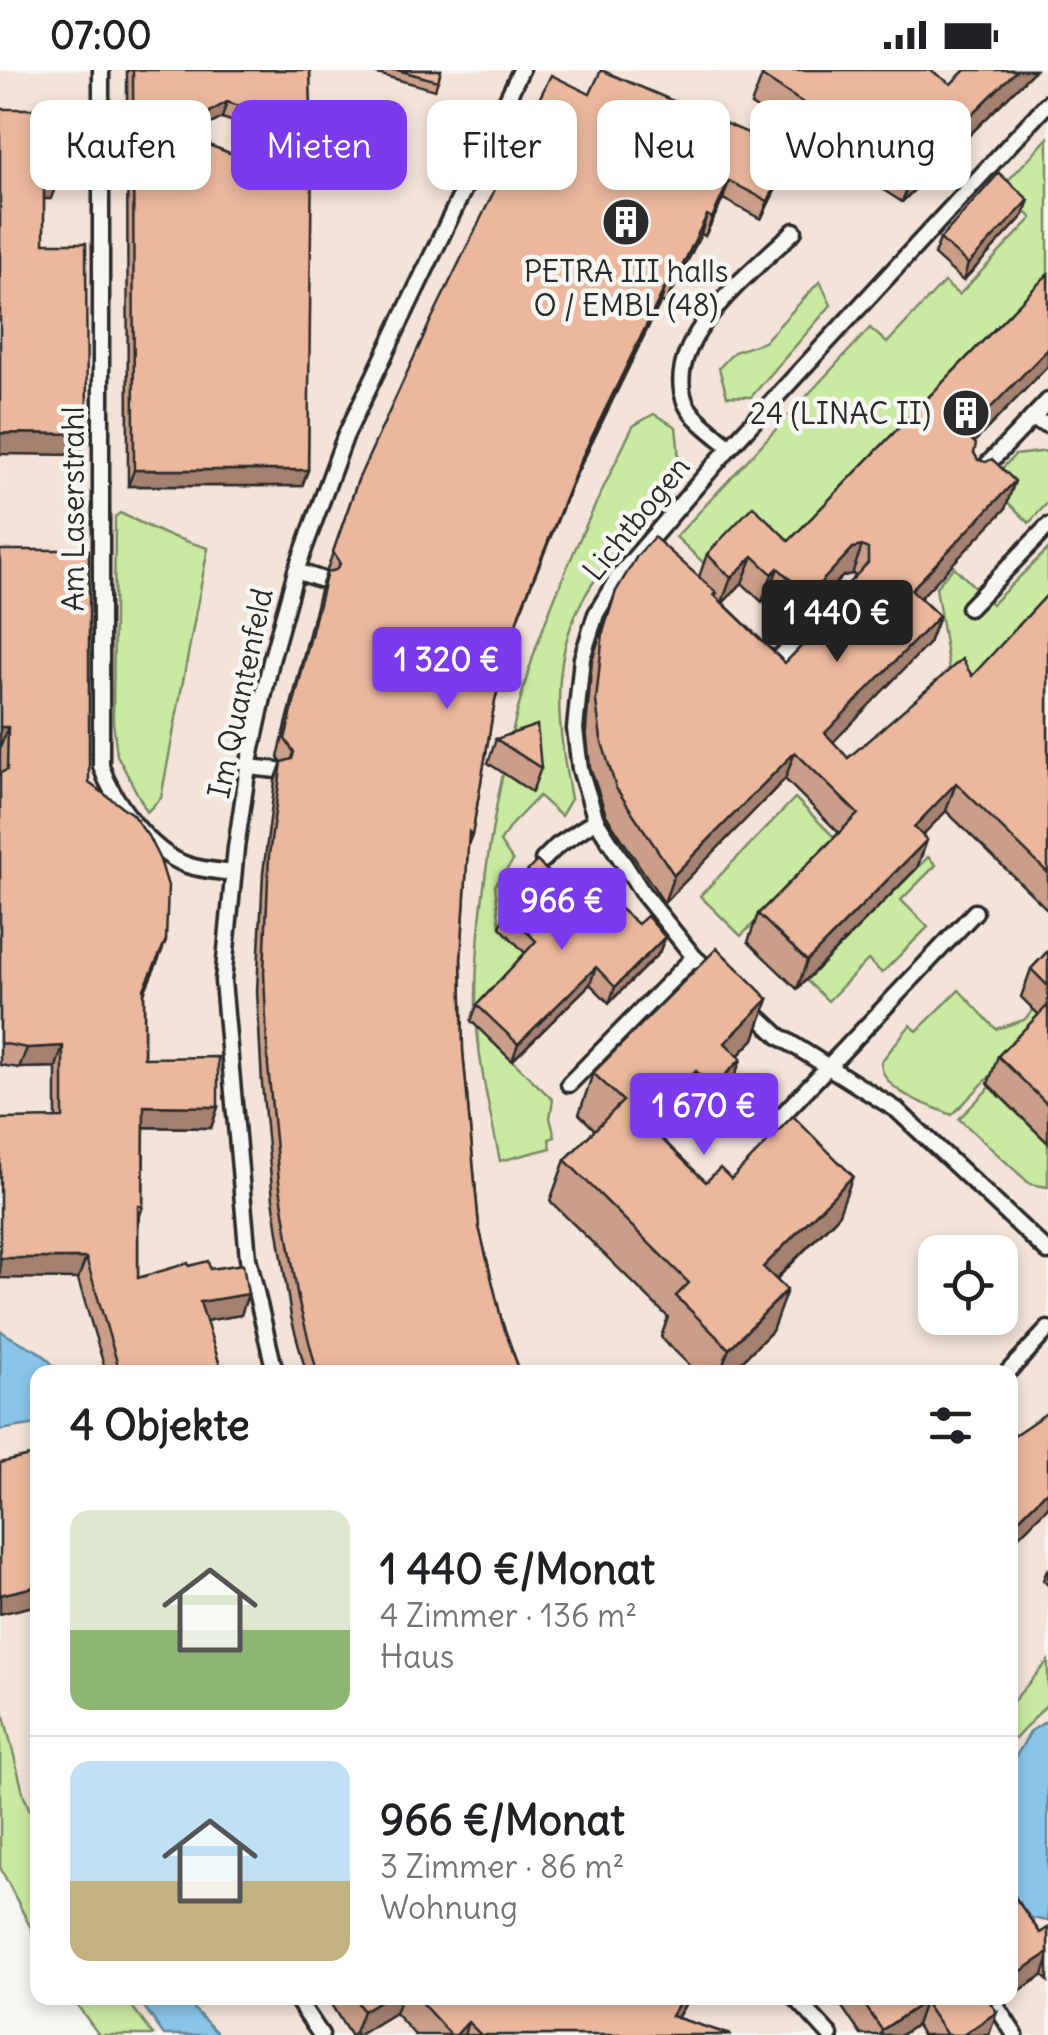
<!DOCTYPE html>
<html lang="de">
<head>
<meta charset="utf-8">
<style>
	:root { --surface:#fff; --page:#f2f2f2; --text:#202124; --muted:#757577; --line:#e0e0e0; --accent:#7c3aed }
	body { margin:0; font-family:Delius,sans-serif; background:var(--page); color:var(--text); height:100vh; display:flex; flex-direction:column; font-size:38px; white-space:nowrap }
	* { box-sizing:border-box; margin:0 }
	p { font-size:32px; color:var(--muted) }
	.icon { flex:none; width:55px; height:55px; fill:none; stroke:currentColor; stroke-width:2; stroke-linecap:round; stroke-linejoin:round }
	.map { position:relative; flex:1; overflow:hidden }
	.side { position:absolute; left:30px; top:1295px; width:988px; height:640px; display:flex; flex-direction:column; background:var(--surface); border-radius:20px; box-shadow:0 5px 15px #0003 }
	.side>* { flex:none }
	.hud { position:absolute; left:30px; top:30px; width:990px; height:90px; display:flex; gap:20px }
	.tools { position:absolute; left:918px; top:1165px; display:grid; gap:20px }
	.tools a { display:grid; place-items:center; width:100px; height:100px; border-radius:20px; background:var(--surface); box-shadow:0 5px 15px #0003; font-size:50px }
	.price { position:absolute; translate:-50% -85px; padding:0 22px; border-radius:10px; background:var(--accent); color:#fff; font-size:32px; line-height:65px; filter:drop-shadow(0 2px 5px #0008) }
	.price::after { content:''; position:absolute; left:50%; top:60px; width:30px; height:22px; margin-left:-15px; background:inherit; clip-path:polygon(0 0,100% 0,50% 100%) }
	.price.selected { background:#222; color:#fff }
	ul { padding:0; list-style:none }
	li { display:flex; align-items:center; gap:30px; height:250px; padding:0 40px }
	li+li { border-top:2px solid var(--line) }
	li span { display:grid; place-items:center; flex:none; width:280px; height:200px; border-radius:20px; color:#555 }
	li>.icon { margin-inline-start:auto }
	span .icon { width:120px; height:120px; fill:#fffc; stroke-width:1 }
	li b { font-size:42px }
	h2 { display:flex; justify-content:space-between; align-items:center; height:120px; padding:0 40px; font-size:42px }
	.tag { padding:0 35px; border-radius:20px; background:var(--surface); box-shadow:0 5px 15px #0003; font-size:35px; line-height:90px }
	.tag.selected { background:var(--accent); color:#fff }
	.status { display:flex; justify-content:space-between; align-items:center; height:70px; padding:0 50px; background:var(--surface); direction:ltr }
	.status svg { height:28px; fill:currentColor }
	.map>svg:first-child { display:block }
</style>
</head>
<body>
<div class="status"><b>07:00</b><svg viewBox="0 0 49 12"><path d="M0 12V9h3v3zM5 12V6h3v6zM10 12V3h3v9zM15 12V0h3v12zM26 1h20v11H26zM47 4h2v5h-2z"/></svg></div>
<div class="map">
<svg width="1048" height="1965" viewBox="0 0 1048 1965">
	<rect width="100%" height="100%" fill="#f6f6f2"/>
	<filter id="ink" filterUnits="userSpaceOnUse"><feTurbulence type="fractalNoise" baseFrequency=".01" numOctaves="2"/><feDisplacementMap in="SourceGraphic" scale="20" xChannelSelector="R" yChannelSelector="G"/><feConvolveMatrix kernelMatrix="1 2 1 2 8 2 1 2 1" color-interpolation-filters="sRGB"/></filter>
	<g filter="url(#ink)">
		<path fill="#f3e3d9" fill-rule="evenodd" d="M0,0H1048V1965H153L126,1928H1010V1302H38L37,1758L24,1726L0,1630ZM935,1182H1000V1248H935Z"/>
		<g fill="#caeaa2" stroke="#7a8a66" stroke-width="2.5">
			<polygon points="1048,68 1048,212 774,493 710,499 676,467 870,258 887,273 944,212 959,225 1032,148 1001,118"/>
			<polygon points="820,211 831,235 751,327 727,326 719,298 734,282 764,272"/>
			<path d="M654,344L676,357C677,371 681,390 677,403C671,423 655,437 641,453C619,478 597,503 581,533C548,597 559,662 571,729L561,746L539,726L510,756L500,772L513,791L495,815L500,857L530,888L492,971L553,1030L550,1048L555,1067L549,1069L551,1078L500,1091C489,1037 475,981 476,925C477,824 502,684 533,587C559,508 597,431 633,356Z"/>
			<polygon points="1048,381 1048,432 1029,453 988,413 1015,385"/>
			<polygon points="120,443 164,464 208,478 161,728 147,742 117,685 113,651 115,447"/>
			<polygon points="1048,479 1048,541 963,628 950,606 936,517 954,497 992,534"/>
			<polygon points="795,728 837,770 741,866 700,826"/>
			<polygon points="928,787 936,795 901,830 928,857 882,903 868,890 828,931 806,910"/>
			<path d="M959,920L996,959L1024,950L1048,925V947L952,1045C928,1034 882,1023 881,992L910,955L917,961Z"/>
			<polygon points="990,1017 1048,1073 1048,1117 1030,1114 959,1049"/>
			<polygon points="1048,1591 1048,1633 1015,1669 1010,1665 1010,1635"/>
			<polygon points="0,1630 24,1726 37,1758 37,1870 0,1797"/>
			<polygon points="72,1928 126,1928 153,1965 99,1965"/>
		</g>
		<g fill="#88c5e8" stroke="#63879c" stroke-width="2.5">
			<path d="M0,1260C19,1276 45,1276 56,1302H38L37,1354L0,1360Z"/>
			<polygon points="1048,1650 1048,1851 1032,1848 1010,1831 1010,1696 1031,1661"/>
			<polygon points="138,1928 188,1928 193,1938 219,1965 164,1965"/>
		</g>
		<g fill="none" stroke-linecap="round" stroke-linejoin="round">
			<g stroke="#2b2b2b" stroke-width="21">
				<g id="service">
					<path d="M101,0V696C113,732 150,782 187,795C201,800 218,801 233,803"/>
					<polyline points="1031,349 1048,331"/>
					<path d="M730,377C717,366 693,349 686,334C659,271 755,200 794,161"/>
					<polyline points="982,400 1031,349 1048,355"/>
					<polyline points="296,501 323,510"/>
					<polyline points="969,538 1048,456"/>
					<polyline points="766,587 777,590 834,531"/>
					<polyline points="248,697 277,700"/>
					<polyline points="543,790 557,776 596,750"/>
					<polyline points="714,905 694,887 642,822 596,750 580,699 575,659 582,588 596,544 618,507 730,377 1048,33"/>
					<polyline points="748,937 779,966 897,1040 1048,1182"/>
					<polyline points="569,1014 694,887"/>
					<polyline points="769,1059 975,842"/>
					<polyline points="275,1302 248,1188 223,911 236,778 248,697 271,591 296,501 345,367 521,0"/>
					<polyline points="1008,1302 1048,1259"/>
					<polyline points="296,1928 321,1965"/>
					<polyline points="796,1928 830,1965"/>
					<polyline points="991,1928 1015,1965"/>
				</g>
			</g>
			<use href="#service" stroke="#f6f6f2" stroke-width="14"/>
		</g>
		<g fill="#ca9e88" stroke="#2b2b2b" stroke-width="2.5" fill-rule="evenodd">
			<path d="M127,0H310L308,400L302,416H128ZM222,48L240,54L250,71L246,78L232,84L211,76L204,62L205,57Z"/>
			<polygon points="363,0 441,0 435,20"/>
			<polygon points="965,0 1035,0 902,132 751,35 762,6 951,14"/>
			<polygon points="590,24 785,100 761,149 723,129 705,166 701,164 666,234 661,231 575,407 517,550 495,630 472,765 468,775 461,889 463,981 479,1157 502,1252 520,1302 306,1302 291,1247 273,1129 262,1014 257,921 263,803 275,711 282,692 278,687 320,520 358,410"/>
			<polygon points="1023,146 963,211 934,185 940,169"/>
			<path d="M1048,204V296L974,372V383L1005,439L920,528L939,546L929,573L833,672L848,688L972,606L1048,524V840L946,741L922,765L927,770L917,798L797,919L748,872L758,844L839,763L785,709L664,833L606,745L590,697L586,659L592,590L606,548L616,521L699,507L707,484L789,471ZM852,504L856,506L823,540L815,562L785,593L723,533L742,513L762,532L768,525L797,553L843,506Z"/>
			<polygon points="0,480 89,713 166,870 144,923 144,988 218,1037 211,1058 144,1057 143,1136 138,1152 138,1208 189,1196 210,1199 248,1224 241,1245 206,1251 222,1302 106,1302 78,1209 56,1048 56,997 19,998 0,995"/>
			<polygon points="496,669 541,698 532,722 488,693"/>
			<polygon points="518,811 600,852 638,854 665,867 659,883 609,933 590,914 512,991 471,951 477,935 525,883 500,857 506,841 515,831 512,828"/>
			<polygon points="1048,881 1048,1073 988,1014 998,986 1039,945 1021,927 1031,899"/>
			<polygon points="768,929 754,969 738,986 741,989 726,1029 698,1058 682,1041 658,1065 706,1112 731,1109 838,1146 776,1210 772,1261 731,1302 696,1302 661,1267 668,1247 550,1131 565,1090 595,1060 579,1044 593,1003"/>
			<polygon points="1048,1498 1048,1515 1043,1510"/>
			<polygon points="1010,1820 1040,1863 1048,1858 1048,1911 1043,1905 1010,1927"/>
			<polygon points="327,1928 689,1928 677,1948 731,1965 415,1965 395,1943 359,1965 350,1965"/>
			<polygon points="836,1928 993,1928 991,1933 989,1965 922,1965 916,1955 901,1965 861,1965"/>
		</g>
		<g fill="#a4816f" stroke="#2b2b2b" stroke-width="2.5">
			<polygon points="1017,0 1035,0 902,132 912,104"/>
			<polygon points="227,32 222,48 205,57 204,50 211,41"/>
			<polygon points="792,82 785,100 761,149 768,131"/>
			<polygon points="44,108 58,109 51,129 37,129"/>
			<polygon points="729,111 723,129 705,166 712,148"/>
			<polygon points="1029,130 1023,146 963,211 968,194"/>
			<polygon points="707,145 701,164 666,234 673,215"/>
			<polygon points="667,213 661,231 575,407 581,389"/>
			<polygon points="1048,279 1048,296 955,392 965,364"/>
			<polygon points="0,363 87,364 79,385 0,384"/>
			<polygon points="134,400 308,400 302,416 128,416"/>
			<polygon points="1015,411 1005,439 901,548 911,520"/>
			<polygon points="862,476 852,504 843,506 797,553 808,526 853,478"/>
			<polygon points="753,486 742,513 721,535 731,508"/>
			<polygon points="778,498 768,525 762,532 772,504"/>
			<polygon points="939,546 929,573 815,691 825,663"/>
			<polygon points="0,657 8,657 0,678"/>
			<polygon points="795,682 785,709 664,833 674,805"/>
			<polygon points="956,713 946,741 904,784 914,757"/>
			<polygon points="927,770 917,798 797,919 807,891"/>
			<polygon points="665,867 659,883 609,933 615,917"/>
			<polygon points="166,870 158,891 136,940 144,919"/>
			<polygon points="596,897 590,914 512,991 518,974"/>
			<polygon points="768,929 754,969 710,1014 725,973"/>
			<polygon points="63,976 56,997 19,998 27,978"/>
			<polygon points="741,989 726,1029 698,1058 713,1017"/>
			<polygon points="696,1001 682,1041 630,1093 645,1053"/>
			<polygon points="144,1036 218,1037 211,1058 136,1057"/>
			<polygon points="853,1106 838,1146 748,1237 763,1197"/>
			<polygon points="0,1188 86,1188 78,1209 0,1208"/>
			<polygon points="787,1220 772,1261 731,1302 720,1302 729,1279"/>
			<polygon points="248,1224 241,1245 193,1253 200,1232"/>
			<polygon points="1048,1420 1048,1437 1010,1475 1010,1458"/>
			<polygon points="38,1516 38,1535 0,1544 0,1525"/>
			<polygon points="1048,1883 1048,1890 1043,1905 1010,1927 1010,1916 1014,1906"/>
			<polygon points="384,1928 401,1928 395,1943 359,1965 354,1965 363,1941"/>
			<polygon points="682,1928 689,1928 667,1965 671,1946"/>
			<polygon points="924,1932 916,1955 901,1965 881,1965 882,1960"/>
			<polygon points="997,1942 989,1965 963,1965"/>
			<polygon points="468,1952 464,1965 456,1965"/>
		</g>
		<g fill="#ebb89e" stroke="#2b2b2b" stroke-width="2.5" fill-rule="evenodd">
			<path d="M133,0H310L312,85L308,400H134ZM227,32L246,38L258,59L246,78L232,84L211,76L204,62V50L211,41Z"/>
			<polygon points="397,0 441,0 438,11"/>
			<polygon points="601,0 792,82 768,131 729,111 712,148 707,145 673,215 667,213 581,389 519,544 495,630 472,765 469,762 461,889 463,981 479,1157 502,1252 520,1302 317,1302 298,1229 279,1111 268,996 264,903 269,785 282,692 292,689 294,682 285,669 327,502 336,500 340,494 333,482 358,410 431,250 551,5 590,24"/>
			<polygon points="765,0 930,0 951,14 965,0 1017,0 912,104 762,6"/>
			<polygon points="0,39 58,39 58,109 44,108 44,173 86,173 87,364 0,363"/>
			<polygon points="999,103 1029,130 968,194 940,169"/>
			<polygon points="1048,204 1048,279 965,364 976,374 974,383 978,390 986,392 992,389 1015,411 911,520 939,546 825,663 848,688 962,589 972,606 1048,524 1048,803 956,713 914,757 927,770 807,891 758,844 858,744 795,682 674,805 616,718 601,669 596,631 603,562 616,521 637,486 654,467 717,523 714,525 785,593 830,547 823,540 868,493 868,479 862,476 853,478 808,526 778,498 772,504 753,486 731,508 707,484 753,436 789,471"/>
			<polygon points="0,480 89,480 89,713 132,744 148,766 160,790 168,816 166,870 144,919 144,988 218,987 218,1037 144,1036 143,1136 138,1136 138,1208 188,1193 189,1196 208,1191 210,1199 243,1194 248,1224 200,1232 222,1302 120,1302 86,1188 0,1188 0,1049 63,1048 63,976 27,978 0,973 0,703 7,700 8,657 0,657"/>
			<polygon points="537,655 541,698 496,669"/>
			<polygon points="537,791 600,852 616,835 638,854 647,846 665,867 615,917 596,897 518,974 477,935 536,871 506,841 526,819 518,811"/>
			<polygon points="717,878 768,929 725,973 741,989 713,1017 696,1001 645,1053 706,1112 720,1098 731,1109 793,1046 853,1106 763,1197 787,1220 729,1279 676,1226 689,1213 565,1090 623,1031 593,1003"/>
			<polygon points="1048,881 1048,916 1031,899"/>
			<polygon points="1048,935 1048,1035 998,986"/>
			<polygon points="1048,1342 1048,1420 1010,1458 1010,1368"/>
			<polygon points="38,1384 38,1516 0,1525 0,1393"/>
			<polygon points="1010,1820 1040,1863 1048,1858 1048,1883 1014,1906 1010,1902"/>
			<polygon points="355,1928 384,1928 363,1941"/>
			<polygon points="417,1928 682,1928 671,1946 731,1965 481,1965 468,1952 456,1965 451,1965"/>
			<polygon points="860,1928 987,1928 997,1942 963,1965 947,1965 924,1932 882,1960"/>
		</g>
	</g>
	<defs>
		<g id="building-disc" transform="scale(2.5)"><circle r="9.5" fill="#2b2b2b" stroke="#f6f6f2"/><path d="M-4-6H4V6H1V3H-1V6H-4ZM-2.5-4.3h1.7v1.8h-1.7ZM.8-4.3h1.7v1.8H.8ZM-2.5-1h1.7V.8h-1.7ZM.8-1h1.7V.8H.8Z" fill="#fff"/></g>
	</defs>
	<g fill-rule="evenodd">
		<use href="#building-disc" x="626" y="152"/>
		<use href="#building-disc" x="966" y="343"/>
	</g>
	<g text-anchor="middle" dominant-baseline="central" stroke-width="9" stroke-linejoin="round" paint-order="stroke">
		<g font-size="30" fill="#2b2b2b" stroke="#f6f6f2">
			<text x="626" y="201">PETRA III halls<tspan x="626" dy="34">O / EMBL (48)</tspan></text>
			<text x="931" y="343" text-anchor="end">24 (LINAC II)</text>
		</g>
		<g font-size="30" fill="#2b2b2b" stroke="#f6f6f2">
			<text transform="translate(73 439) rotate(-90)">Am Laserstrahl</text>
			<text transform="translate(636 448) rotate(-51)">Lichtbogen</text>
			<text transform="translate(240 623) rotate(-78)">Im Quantenfeld</text>
		</g>
	</g>
</svg>
<div class="tools">
<a><svg class="icon" aria-label="locate" viewBox="0 0 24 24"><circle cx="12" cy="12" r="6"/><path d="M12 2v4M12 18v4M2 12h4M18 12h4"/></svg></a>
</div>
<b class="price selected" style="left:837px;top:595px">1 440 €</b>
<b class="price" style="left:447px;top:642px">1 320 €</b>
<b class="price" style="left:562px;top:883px">966 €</b>
<b class="price" style="left:704px;top:1088px">1 670 €</b>
<div class="hud">
<a class="tag">Kaufen</a>
<a class="tag selected">Mieten</a>
<a class="tag">Filter</a>
<a class="tag">Neu</a>
<a class="tag">Wohnung</a>
</div>
<section class="side">
<h2>4 Objekte<svg class="icon" aria-label="filters" viewBox="0 0 24 24"><path d="M4 7h16M4 17h16"/><circle cx="9" cy="7" r="2"/><circle cx="15" cy="17" r="2"/></svg></h2>
<ul>
<li><span style="background:linear-gradient(#dfe7d0 60%,#8fb573 0)"><svg class="icon" aria-label="home" viewBox="0 0 24 24"><path d="M3 11l9-7 9 7M6 9v11h12V9"/></svg></span><div><b>1 440 €/Monat</b><p>4 Zimmer · 136 m²</p><p>Haus</p></div></li>
<li><span style="background:linear-gradient(#bfe0f5 60%,#c2b280 0)"><svg class="icon" aria-label="home" viewBox="0 0 24 24"><path d="M3 11l9-7 9 7M6 9v11h12V9"/></svg></span><div><b>966 €/Monat</b><p>3 Zimmer · 86 m²</p><p>Wohnung</p></div></li>
</ul>
</section>
</div>
</body>
</html>
